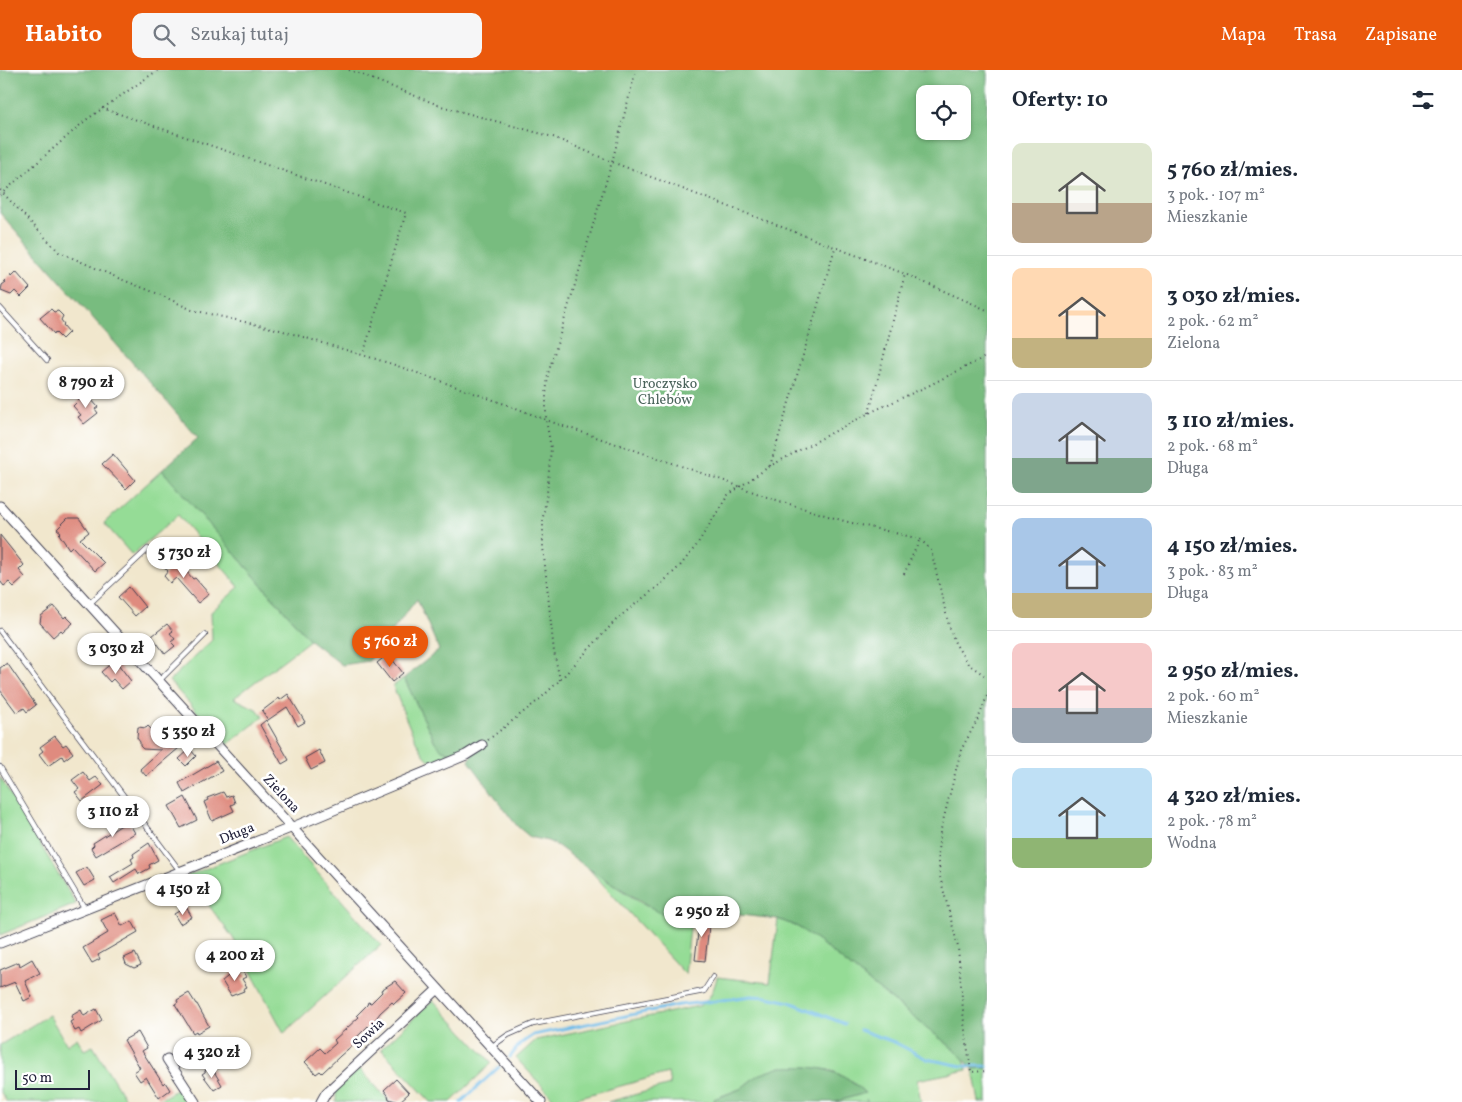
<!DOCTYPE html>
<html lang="pl">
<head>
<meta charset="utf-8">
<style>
	:root { --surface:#fff; --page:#f6f6f7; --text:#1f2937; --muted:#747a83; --line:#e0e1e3; --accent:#ea580c }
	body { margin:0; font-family:Vollkorn,serif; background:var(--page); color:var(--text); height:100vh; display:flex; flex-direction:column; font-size:19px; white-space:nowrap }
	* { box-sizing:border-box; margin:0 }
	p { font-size:16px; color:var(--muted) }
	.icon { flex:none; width:28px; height:28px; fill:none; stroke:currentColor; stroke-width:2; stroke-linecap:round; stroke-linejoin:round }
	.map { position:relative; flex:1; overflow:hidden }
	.details { display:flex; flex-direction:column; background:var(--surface); width:475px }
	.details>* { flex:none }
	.tools { position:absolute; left:916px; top:15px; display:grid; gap:10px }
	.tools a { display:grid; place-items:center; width:55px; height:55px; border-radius:10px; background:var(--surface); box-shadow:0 1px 4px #0004; font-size:25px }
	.scale { position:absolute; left:15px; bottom:12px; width:75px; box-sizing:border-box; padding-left:5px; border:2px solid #22223b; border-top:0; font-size:14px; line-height:18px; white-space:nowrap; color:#22223b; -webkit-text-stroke:4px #fff; paint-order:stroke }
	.price { position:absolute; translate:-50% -42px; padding:0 11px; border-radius:18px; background:#fff; color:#222; font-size:16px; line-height:32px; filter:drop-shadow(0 1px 2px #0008) }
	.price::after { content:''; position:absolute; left:50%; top:30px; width:15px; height:11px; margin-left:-8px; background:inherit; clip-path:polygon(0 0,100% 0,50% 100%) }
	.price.on { background:var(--accent); color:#fff }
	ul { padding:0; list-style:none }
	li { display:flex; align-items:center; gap:15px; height:125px; padding:0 25px }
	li+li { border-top:1px solid var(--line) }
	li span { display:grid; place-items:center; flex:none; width:140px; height:100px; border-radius:10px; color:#555 }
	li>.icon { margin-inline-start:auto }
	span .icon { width:60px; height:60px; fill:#fffc; stroke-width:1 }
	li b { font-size:21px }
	h2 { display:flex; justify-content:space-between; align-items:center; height:60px; padding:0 25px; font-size:21px }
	header { display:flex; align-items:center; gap:30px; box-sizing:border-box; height:70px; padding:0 25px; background:var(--accent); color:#fff }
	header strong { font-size:24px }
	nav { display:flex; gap:28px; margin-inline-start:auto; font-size:18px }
	.search { width:350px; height:45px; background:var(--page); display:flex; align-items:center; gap:12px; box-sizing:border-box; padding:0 18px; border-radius:10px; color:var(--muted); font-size:19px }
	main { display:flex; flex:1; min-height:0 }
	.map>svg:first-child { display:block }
</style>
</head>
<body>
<header>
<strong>Habito</strong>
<div class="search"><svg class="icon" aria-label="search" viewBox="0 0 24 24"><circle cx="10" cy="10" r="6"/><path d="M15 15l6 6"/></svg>Szukaj tutaj</div>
<nav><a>Mapa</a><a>Trasa</a><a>Zapisane</a></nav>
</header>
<main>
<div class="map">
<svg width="987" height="1032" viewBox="0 0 987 1032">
	<rect width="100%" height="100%" fill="#fff"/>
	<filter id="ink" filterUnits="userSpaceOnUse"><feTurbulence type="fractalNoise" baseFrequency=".02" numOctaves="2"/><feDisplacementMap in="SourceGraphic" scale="10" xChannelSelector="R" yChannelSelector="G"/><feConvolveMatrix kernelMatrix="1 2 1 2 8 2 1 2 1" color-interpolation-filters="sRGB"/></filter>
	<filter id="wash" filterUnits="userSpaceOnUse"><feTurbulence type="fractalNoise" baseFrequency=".0096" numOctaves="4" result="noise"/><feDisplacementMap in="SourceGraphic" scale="20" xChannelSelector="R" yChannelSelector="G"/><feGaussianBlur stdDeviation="1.12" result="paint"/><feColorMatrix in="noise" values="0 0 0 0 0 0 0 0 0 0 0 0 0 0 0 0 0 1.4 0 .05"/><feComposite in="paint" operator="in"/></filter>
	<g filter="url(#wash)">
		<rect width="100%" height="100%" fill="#f1e7cd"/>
		<g fill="#95dc96" stroke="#5c7f68">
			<polygon points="162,400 310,570 234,628 258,640 263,647 227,675 169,611 212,570 211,542 239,517 178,445 132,485 104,453"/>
			<path d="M404,608L435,672L448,683H451L432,692C418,686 400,632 393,616Z"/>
			<polygon points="0,707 76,834 0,865"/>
			<polygon points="286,767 381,875 284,963 233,868 187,806"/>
			<polygon points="589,799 646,836 671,843 680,840 692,840 685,904"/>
			<path d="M778,849L798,857L818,871L956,981L964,989L967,1000L917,1010L921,1032H868L866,1029L867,1032H835L865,1023L850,1010L831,1000L806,997L758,1005L740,1019L714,1029L715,1032H608L670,1015L668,1003L562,1032H557L516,988L536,970L699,936C710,931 714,919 717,907L770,913Z"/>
			<polygon points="433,930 492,993 451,1032 431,1032 381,979"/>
			<polygon points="49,945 67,975 77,968 84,980 93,976 127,1032 7,1032 0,1021 0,975"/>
			<polygon points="359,998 390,1032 336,1032 336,1020"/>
			<polygon points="987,998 987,1032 979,1032 973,999"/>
			<polygon points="179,1018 188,1032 156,1032"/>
		</g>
		<g fill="#78bc7f" stroke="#4d6f5d" fill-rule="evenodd">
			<path d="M0,0H987V998L973,999L956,981L818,871L798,857L778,849L692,840C681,840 671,843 660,843L589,799L558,776L548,771L530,767L518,757L510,747L469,691L479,671L451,683L442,680L435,672L404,608L439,580L417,529L369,591L342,595L310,570L162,400L198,368L146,308L0,143ZM925,24H962V61H925Z"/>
			<path d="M781,997C819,996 836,997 865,1023L835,1032H715L714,1029L740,1019L758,1005Z"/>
		</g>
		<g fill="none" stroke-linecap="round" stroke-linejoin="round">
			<g stroke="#71bdea" stroke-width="3">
				<polyline points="860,960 894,972 927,989 962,996 987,996"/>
				<polyline points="510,987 520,974 533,965 679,935 715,931 751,926 767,927 790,932 845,954"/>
				<polyline points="461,1032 499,997"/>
			</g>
		</g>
		<g id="blocks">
			<g fill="#df8b7f">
				<polygon points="16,202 30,218 21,227 15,221 11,225 1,221 2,215 6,212 4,211 10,205 11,207"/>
				<polygon points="51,239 54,242 58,241 63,246 61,250 64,254 63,255 69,262 62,269 55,262 54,264 40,248"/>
				<polygon points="81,328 84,328 87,330 90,328 98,337 95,339 98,343 84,354 78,347 81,345 73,336"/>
				<polygon points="113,384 135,410 126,419 102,394"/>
				<polygon points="68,448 79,448 89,462 80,469 104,493 95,501 72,476 69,479 59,464 61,462 57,459"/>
				<polygon points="0,465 24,495 19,500 25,507 14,517 9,512 4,516 0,511"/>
				<polygon points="172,485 193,509 195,508 209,524 198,533 176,508 170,513 164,506 168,501 162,494"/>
				<polygon points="129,517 145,537 135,546 118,527"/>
				<polygon points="54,536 64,548 66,546 73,553 63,562 61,560 53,567 40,553 41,546"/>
				<polygon points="167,554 173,561 170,563 175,569 171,572 175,576 165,584 152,566"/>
				<polygon points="388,584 403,603 392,612 377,593"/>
				<polygon points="115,590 131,611 122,619 113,609 110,612 101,602"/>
				<polygon points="7,593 36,635 27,642 24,638 17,643 0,620 0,598"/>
				<polygon points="288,624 305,652 298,656 287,637 268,650 262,641 279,628 280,630"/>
				<polygon points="266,650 289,690 282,694 260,655"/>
				<polygon points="148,656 167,675 172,670 179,678 146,706 140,699 161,680 143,679 140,676 140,672 137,668 138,657 146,658"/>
				<polygon points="55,666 63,676 66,674 73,683 64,690 62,686 48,696 39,684 43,681 40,677"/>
				<polygon points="190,679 196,686 186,696 179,689"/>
				<polygon points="319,680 325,693 311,700 305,688"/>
				<polygon points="216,691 222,701 184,723 179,713"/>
				<polygon points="83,702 90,711 96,707 103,715 82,731 75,722 79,719 72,710"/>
				<polygon points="223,722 226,727 232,725 235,733 231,735 234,741 212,751 204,732 208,730 207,728"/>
				<polygon points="185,727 197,750 181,758 169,736"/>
				<polygon points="128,751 135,763 96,786 91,778 94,775 93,773"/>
				<polygon points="149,773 158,790 149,795 150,798 139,804 136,799 114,813 110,807 133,793 131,789 134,787 133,784"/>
				<polygon points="87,797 95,810 84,816 76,803"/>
				<polygon points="186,837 192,847 180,854 174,844"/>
				<polygon points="115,843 122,856 132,851 138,862 98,885 100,889 92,893 83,878 108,863 101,850"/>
				<polygon points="700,845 710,847 705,891 695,890"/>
				<polygon points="135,883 141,895 134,898 126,894 124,888"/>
				<polygon points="32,889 40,903 25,911 32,927 24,931 15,912 0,918 0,900 19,892 20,896"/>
				<polygon points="239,895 246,907 242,909 247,917 243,919 244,921 231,926 222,911 232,903 231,900"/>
				<polygon points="395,911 406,923 394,934 392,932 380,943 375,950 378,953 371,960 368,956 353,971 355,973 340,986 322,1003 320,1001 316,1004 305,992 320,978 325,983 336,973 334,970 359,947 357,945 367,935 368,932 371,933 382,922 381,920"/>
				<polygon points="189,923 196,934 197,934 209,956 197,963 196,961 193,963 175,934 178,932 177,930"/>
				<polygon points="96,939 102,950 81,963 79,959 75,961 70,952 73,950 71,946 81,940 84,946"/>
				<polygon points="138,962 147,978 142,981 163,1014 165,1012 170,1020 159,1028 146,1007 140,1011 134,1002 140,998 124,970"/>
				<polygon points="212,998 222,1015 214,1020 202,1004 205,1002 206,999 209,1000"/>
				<polygon points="396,1009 409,1023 399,1032 389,1029 388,1025 384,1020"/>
			</g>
		</g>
	</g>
	<g filter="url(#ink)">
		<use href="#blocks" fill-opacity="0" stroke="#414051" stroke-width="1"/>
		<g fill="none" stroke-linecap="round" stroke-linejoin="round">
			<g stroke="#414051" stroke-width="6">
				<g id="service">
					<polyline points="0,238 47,290"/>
					<polyline points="89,534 148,479"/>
					<polyline points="0,561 180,801"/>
					<polyline points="159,611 205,565"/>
					<polyline points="0,697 85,839"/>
					<polyline points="491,977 508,965 533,954 704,921 713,907"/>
				</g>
			</g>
			<g stroke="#414051" stroke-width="11">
				<g id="minor">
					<polyline points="0,436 541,1032"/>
					<polyline points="0,873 293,757 466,685 482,675"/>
					<polyline points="167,989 195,1032"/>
					<polyline points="321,1032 326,1023 438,919"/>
				</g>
			</g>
			<g stroke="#414051" stroke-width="2" stroke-dasharray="1 4" stroke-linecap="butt">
				<polyline points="349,0 441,36 553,67 612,92 905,204 987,240"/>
				<polyline points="102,38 406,143 363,285"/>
				<polyline points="0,120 59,182 118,208 161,225 192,240 280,260 392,294 516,338 546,350 722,410 767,427 844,451 920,469 931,480 948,552 955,573 968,594 987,607"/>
				<polyline points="0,125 86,50 158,0"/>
				<polyline points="869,343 905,204"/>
				<polyline points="770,396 835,178"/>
				<polyline points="904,504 920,469"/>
				<polyline points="560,610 554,582 543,477 543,447 547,423 551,378 546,350 546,326 548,304 612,92 636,0"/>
				<polyline points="987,626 979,647 961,680 940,763 938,781 940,807 958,877 964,953 971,1002 987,1001"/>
				<polyline points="488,670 540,629 560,610 618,548 662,513 680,496 696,476 728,425 770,396 869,343 930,315 987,286"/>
			</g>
			<use href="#service" stroke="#fff" stroke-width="4.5"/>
			<use href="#minor" stroke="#fff" stroke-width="9"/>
		</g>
	</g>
	<g text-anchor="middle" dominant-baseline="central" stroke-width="5" stroke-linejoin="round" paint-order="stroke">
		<g font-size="14" fill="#4a635b" stroke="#fff">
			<text x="665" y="314">Uroczysko<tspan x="665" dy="16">Chlebów</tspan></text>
		</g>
		<g font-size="14" fill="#22223b" stroke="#fff">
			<text transform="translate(281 724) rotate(47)">Zielona</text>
			<text transform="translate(237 764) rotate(-22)">Długa</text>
			<text transform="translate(369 964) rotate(-43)">Sowia</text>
		</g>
	</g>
</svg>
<div class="tools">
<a><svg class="icon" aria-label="locate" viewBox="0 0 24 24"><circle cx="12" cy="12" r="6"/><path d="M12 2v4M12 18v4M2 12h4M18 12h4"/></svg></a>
</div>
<div class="scale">50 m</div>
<b class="price" style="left:86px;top:339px">8 790 zł</b>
<b class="price" style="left:184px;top:509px">5 730 zł</b>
<b class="price on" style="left:390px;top:598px">5 760 zł</b>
<b class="price" style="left:116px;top:605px">3 030 zł</b>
<b class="price" style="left:188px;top:688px">5 350 zł</b>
<b class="price" style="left:113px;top:768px">3 110 zł</b>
<b class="price" style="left:183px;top:846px">4 150 zł</b>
<b class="price" style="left:702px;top:868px">2 950 zł</b>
<b class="price" style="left:235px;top:912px">4 200 zł</b>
<b class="price" style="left:212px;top:1009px">4 320 zł</b>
</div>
<section class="details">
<h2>Oferty: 10<svg class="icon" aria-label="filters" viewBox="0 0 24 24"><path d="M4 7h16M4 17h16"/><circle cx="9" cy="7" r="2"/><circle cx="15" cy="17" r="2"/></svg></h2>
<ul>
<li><span style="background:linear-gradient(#dfe7d0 60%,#b9a48a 0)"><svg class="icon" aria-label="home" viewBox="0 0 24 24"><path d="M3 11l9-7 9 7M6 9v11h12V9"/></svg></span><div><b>5 760 zł/mies.</b><p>3 pok. · 107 m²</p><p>Mieszkanie</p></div></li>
<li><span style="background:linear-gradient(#ffd9b3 70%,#c2b280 0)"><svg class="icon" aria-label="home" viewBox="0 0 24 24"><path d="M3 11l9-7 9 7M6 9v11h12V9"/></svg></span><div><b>3 030 zł/mies.</b><p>2 pok. · 62 m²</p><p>Zielona</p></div></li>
<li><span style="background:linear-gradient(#c9d6e8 65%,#7fa58c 0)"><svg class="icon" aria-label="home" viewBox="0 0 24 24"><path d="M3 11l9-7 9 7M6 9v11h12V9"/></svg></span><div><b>3 110 zł/mies.</b><p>2 pok. · 68 m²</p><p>Długa</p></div></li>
<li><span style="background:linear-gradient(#a9c7e8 75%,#c2b280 0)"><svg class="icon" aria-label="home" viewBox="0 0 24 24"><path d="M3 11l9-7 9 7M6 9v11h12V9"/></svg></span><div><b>4 150 zł/mies.</b><p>3 pok. · 83 m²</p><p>Długa</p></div></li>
<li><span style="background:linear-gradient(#f6c9c9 65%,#9aa5b1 0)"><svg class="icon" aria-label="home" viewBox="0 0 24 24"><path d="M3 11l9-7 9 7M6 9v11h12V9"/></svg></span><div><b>2 950 zł/mies.</b><p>2 pok. · 60 m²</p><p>Mieszkanie</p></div></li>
<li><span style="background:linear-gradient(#bfe0f5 70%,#8fb573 0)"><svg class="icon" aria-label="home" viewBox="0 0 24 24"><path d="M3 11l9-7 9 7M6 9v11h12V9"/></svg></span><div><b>4 320 zł/mies.</b><p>2 pok. · 78 m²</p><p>Wodna</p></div></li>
</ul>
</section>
</main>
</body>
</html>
